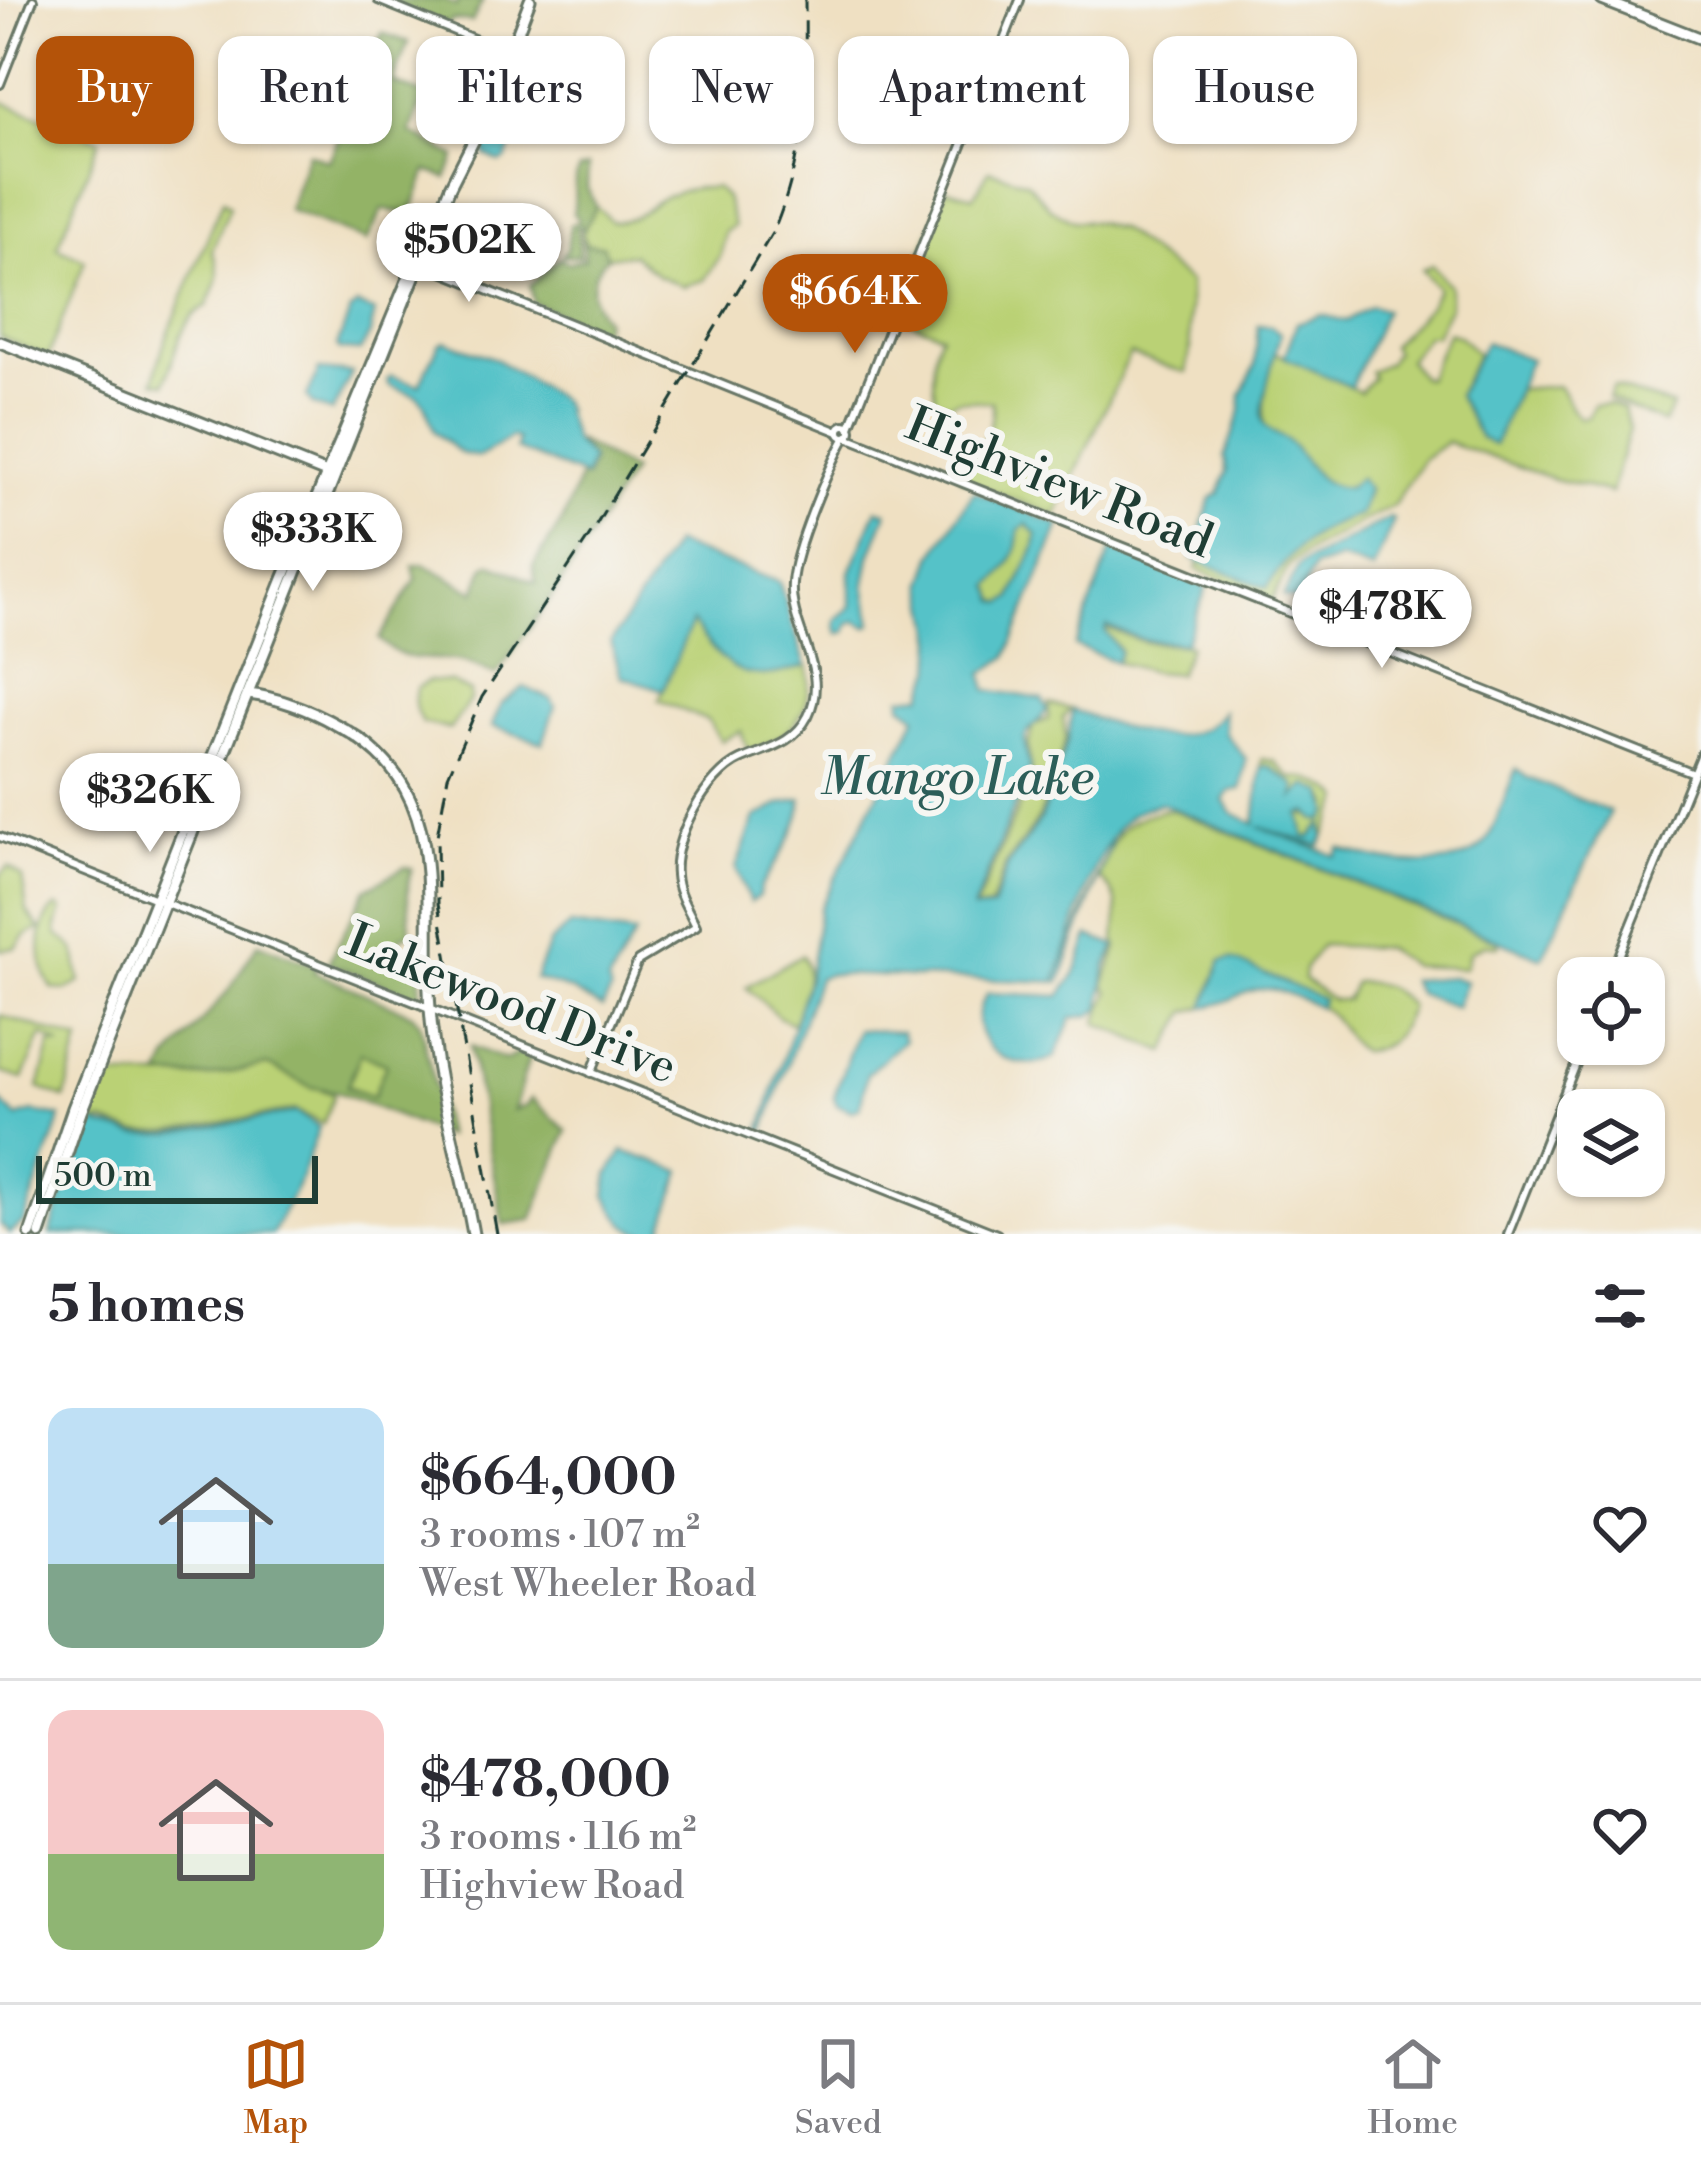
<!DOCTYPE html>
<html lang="en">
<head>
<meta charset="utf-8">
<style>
	:root { --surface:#fff; --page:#f2f2f3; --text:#2b2b33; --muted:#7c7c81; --line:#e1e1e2; --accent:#b45309 }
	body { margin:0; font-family:"Libre Bodoni",serif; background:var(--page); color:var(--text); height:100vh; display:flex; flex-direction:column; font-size:45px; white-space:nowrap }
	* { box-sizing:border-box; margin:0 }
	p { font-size:39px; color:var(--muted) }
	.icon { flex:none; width:66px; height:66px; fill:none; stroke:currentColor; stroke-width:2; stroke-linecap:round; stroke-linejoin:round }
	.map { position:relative; height:1234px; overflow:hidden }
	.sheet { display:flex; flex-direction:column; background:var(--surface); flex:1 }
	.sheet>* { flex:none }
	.banner { position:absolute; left:36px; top:36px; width:1629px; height:108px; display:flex; gap:24px }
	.fabs { position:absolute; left:1557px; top:957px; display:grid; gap:24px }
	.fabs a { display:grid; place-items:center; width:108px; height:108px; border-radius:24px; background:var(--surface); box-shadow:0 3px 9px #0004; font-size:60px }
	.scale { position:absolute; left:36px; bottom:30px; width:282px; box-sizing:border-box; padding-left:12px; border:6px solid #1f3d34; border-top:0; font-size:33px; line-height:42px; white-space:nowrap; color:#1f3d34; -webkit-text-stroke:9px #f6f6f2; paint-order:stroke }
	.price { position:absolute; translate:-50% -102px; padding:0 27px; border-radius:42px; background:#fff; color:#222; font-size:39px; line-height:78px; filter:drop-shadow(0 3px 6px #0008) }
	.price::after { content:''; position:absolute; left:50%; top:72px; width:36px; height:27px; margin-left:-18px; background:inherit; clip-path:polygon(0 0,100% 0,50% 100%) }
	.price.current { background:var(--accent); color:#fff }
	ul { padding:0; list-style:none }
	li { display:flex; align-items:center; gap:36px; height:300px; padding:0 48px }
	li+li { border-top:3px solid var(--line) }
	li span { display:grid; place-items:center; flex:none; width:336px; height:240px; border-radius:24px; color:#555 }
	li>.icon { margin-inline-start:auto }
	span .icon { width:144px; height:144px; fill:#fffc; stroke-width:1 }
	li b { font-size:51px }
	h2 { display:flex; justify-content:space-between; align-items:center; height:144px; padding:0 48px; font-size:51px }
	.tag { padding:0 42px; border-radius:24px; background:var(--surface); box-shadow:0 3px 9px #0004; font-size:42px; line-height:108px }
	.tag.current { background:var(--accent); color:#fff }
	.dock { display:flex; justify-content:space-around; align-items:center; height:168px; border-top:3px solid var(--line); background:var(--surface); font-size:33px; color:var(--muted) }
	.dock a { display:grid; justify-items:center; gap:6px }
	.dock .current { color:var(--accent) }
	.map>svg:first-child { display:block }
</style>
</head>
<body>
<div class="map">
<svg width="1701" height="1234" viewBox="0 0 1701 1234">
	<rect width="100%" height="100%" fill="#f6f6f2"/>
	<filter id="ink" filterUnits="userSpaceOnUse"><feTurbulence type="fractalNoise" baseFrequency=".00833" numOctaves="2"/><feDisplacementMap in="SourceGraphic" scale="24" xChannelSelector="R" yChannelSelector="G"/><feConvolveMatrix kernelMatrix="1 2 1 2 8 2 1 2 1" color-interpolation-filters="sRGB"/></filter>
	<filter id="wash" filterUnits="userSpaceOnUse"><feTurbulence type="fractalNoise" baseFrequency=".004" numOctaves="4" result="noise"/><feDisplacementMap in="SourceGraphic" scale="48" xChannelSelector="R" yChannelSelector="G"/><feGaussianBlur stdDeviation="2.7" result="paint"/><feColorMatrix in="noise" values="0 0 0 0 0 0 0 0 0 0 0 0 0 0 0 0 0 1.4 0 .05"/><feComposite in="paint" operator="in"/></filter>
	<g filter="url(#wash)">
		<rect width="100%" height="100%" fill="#efe0c2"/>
		<g fill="#bad175" stroke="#6c8754" stroke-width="3">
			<polygon points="0,101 100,140 57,248 85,260 48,357 0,337"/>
			<path d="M989,170L1027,182L1050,208L1073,221L1096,222L1121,230L1189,282L1190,351L1186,373L1130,354L1056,516L960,478C973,450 995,435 992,402L959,400L948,404L936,399C931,382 933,348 941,334L897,316L946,189L974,196Z"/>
			<path d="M695,188H716L726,198L734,226L725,232L721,255L704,280L684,286L658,276L633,254L607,257L603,247L586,244L582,233L596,206L611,221C634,223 639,213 656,202C667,194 682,191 695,188Z"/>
			<path d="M223,200L230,206L212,250C222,276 219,280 207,306C180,317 174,358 165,383L154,381L163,346Z"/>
			<path d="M1432,265L1450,286V306L1435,336L1427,335L1408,360L1422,378H1427L1448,332L1459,336L1477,354L1457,395L1480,438L1493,444L1518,389L1557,386C1570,396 1567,408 1580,418L1588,417L1594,405L1611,404L1624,410L1629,429L1611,493L1554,479L1447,442L1423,459L1394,505L1311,549L1289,565L1272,601L1197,569L1200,560L1267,588C1290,550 1316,526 1360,515L1368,490L1360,479L1348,488C1310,488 1295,444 1265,427C1260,414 1269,365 1274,352L1360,392L1373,377L1370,371L1388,363L1395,352L1391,346L1429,306L1438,288L1422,270Z"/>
			<polygon points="1613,387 1672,406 1664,424 1608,398"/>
			<path d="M1027,523L1037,535L1035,548L1012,598L1005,603L997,601L991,585C1007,570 1019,554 1019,530Z"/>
			<path d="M692,621L808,667C815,713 791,738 748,751L741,731L721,741L708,721L659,700Z"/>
			<polygon points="1107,628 1144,642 1190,645 1178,674 1153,672 1116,662 1120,651 1105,631"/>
			<path d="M428,681L451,682L470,692V700L450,729L422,723C415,710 413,703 416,689Z"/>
			<polygon points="1049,704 1071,709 1063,717 1066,739 1039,818 1006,864 990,907 975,909 1022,799 1033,789 1028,745 1034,725 1048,719"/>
			<path d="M1262,759L1274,761L1291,778C1307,775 1332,787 1342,799L1324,838L1323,825L1311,837H1304L1300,814L1315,816L1330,805L1324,792L1305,787L1293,798L1296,787L1269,766L1261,767Z"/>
			<path d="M1165,810L1176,811L1498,941V946L1485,944L1470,952L1465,968L1412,966L1385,948L1322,945L1304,969L1303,979L1332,1000H1346L1354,982C1378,981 1394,987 1410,1006C1401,1031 1390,1050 1362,1052C1342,1039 1341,1017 1319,1007L1322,1000L1221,961L1204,1007L1187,1012L1165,1052L1097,1023L1109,992L1104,985L1118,946L1115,941C1117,913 1123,895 1098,878C1115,836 1117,820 1165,810Z"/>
			<polygon points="9,867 22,877 27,912 40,929 25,936 16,948 0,950 0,875"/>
			<path d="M57,906L62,910C48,948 67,931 75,952C78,962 78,973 81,982L66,990L53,989C37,968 34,924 57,906Z"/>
			<path d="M801,955C815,974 801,1001 793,1024L779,1017L746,987Z"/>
			<polygon points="0,1015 80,1041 65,1099 39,1088 51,1044 61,1045 42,1035 23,1079 0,1072"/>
			<polygon points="361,1053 387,1064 372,1097 347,1085"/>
			<polygon points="267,1065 334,1095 323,1124 295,1110 168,1132 135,1133 104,1122 87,1122 102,1077 207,1077"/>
		</g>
		<g fill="#93b366" stroke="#59784d" stroke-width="3" fill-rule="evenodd">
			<polygon points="397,0 445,0 456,6 459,0 483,0 472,22 453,20 446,25 395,5"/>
			<polygon points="382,33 408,42 393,83 425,95 410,132 456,157 447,178 427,171 411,214 383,209 367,241 288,210 308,153 329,161"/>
			<path d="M588,166L587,188L596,206L582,233L586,244L603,246L607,257C587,278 588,298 605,320L601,332L534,303L530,286L558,259L568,263L585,259L581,225L577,226L580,256H561L567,249L570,225L579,220L573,213C577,200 571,182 579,169Z"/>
			<path d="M576,440L632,471L556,591L496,675C484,670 472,663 460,661C425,654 408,668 379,639L416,579L413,566L424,564L475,592L484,568L490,563L536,583L533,566L563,520L580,477L586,478L592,460Z"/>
			<path d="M405,867L412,869C404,890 410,910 410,934L402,936L394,954L421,963L420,998L328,963L366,889Z"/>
			<path d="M258,943L316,966L314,972L412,1014L420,1023L446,1136L338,1092L311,1087L267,1065L207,1077H160L168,1060L228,991ZM361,1053L386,1064L373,1097L347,1087Z"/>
			<polygon points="470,1046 506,1060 522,1051 530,1054 514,1110 526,1106 531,1098 567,1131 532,1220 503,1224"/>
		</g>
		<g fill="#54c2c8" stroke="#3a807e" stroke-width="3" fill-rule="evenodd">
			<polygon points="519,78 529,95 528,125 515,139 506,159 500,162 486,155 484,147 509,82"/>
			<polygon points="357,305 375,312 370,334 360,351 340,350 337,346 350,312"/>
			<polygon points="1371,306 1385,310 1351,387 1284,357 1297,323 1321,315 1346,321"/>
			<path d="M1258,325L1271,326L1281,334C1276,347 1260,407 1262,418C1263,432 1281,434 1290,443C1308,462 1317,488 1348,488L1359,478L1368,489L1360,515C1317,526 1289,550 1267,588L1192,558L1211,498L1219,494L1227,472L1225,457L1241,411V395L1255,366Z"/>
			<polygon points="445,341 494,358 561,400 574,442 591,459 585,477 516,449 518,440 512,437 479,457 460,453 434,431 425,405 417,396 389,385 387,380 391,376 419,385 439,344"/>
			<polygon points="1485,342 1530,359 1494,445 1480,438 1457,395"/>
			<polygon points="319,370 352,373 332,412 313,405 307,397"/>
			<path d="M974,491L1060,525L1007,657L983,674L987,690L1042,699L1047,710C1028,738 1018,725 1030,767L973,910L992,908L1008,865L1041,819L1068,740L1072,710C1115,726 1190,758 1223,711L1225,733L1246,759L1241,789L1230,791L1224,800L1231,812L1255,824L1261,767L1269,766L1296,786L1294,797L1307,785L1324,792L1330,812L1324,820H1316L1308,812L1300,814L1305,837H1311L1322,824L1324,838L1320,846L1259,827L1336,856L1340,848C1375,862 1459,877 1486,841C1499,821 1506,791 1516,769L1526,777L1610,812L1542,958L1161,803C1149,807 1134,810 1126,819C1091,854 1073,933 1056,980L1112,841L1060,982L828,974L818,978L763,1134L760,1133L809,976L820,908L917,716L902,705V697L923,695L933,670L935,640L924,583L933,556ZM1027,524L1037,535L1035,548L1012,598L1004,603L997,601L991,586C1007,569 1019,554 1019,530Z"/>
			<path d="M877,509L886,511V515L870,556L865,585L872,624L867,627L856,621L849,624L846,632L838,634C831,614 842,619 851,606L850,572Z"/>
			<polygon points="1390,518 1394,520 1373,570 1340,559 1314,567 1298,601 1283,597 1299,565"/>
			<path d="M674,544L779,582L806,666C743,686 728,672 692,622L663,690L621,676L611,642Z"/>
			<polygon points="1116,549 1207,587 1185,643 1144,640 1107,626 1105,631 1120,651 1116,662 1075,646 1111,551"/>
			<polygon points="524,687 551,699 555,706 543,743 492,726 501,704"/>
			<path d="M802,799C803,827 774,864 760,888L759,896L750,902L736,868L755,818L781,804Z"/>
			<polygon points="570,925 635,934 608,983 611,992 602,1008 570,990 535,979 550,942"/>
			<path d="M1089,936L1116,946L1106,967L1100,1009L1092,1015L1072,1018L1055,1057C1009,1080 956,1037 988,993L1060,996L1076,973Z"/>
			<path d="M1231,959L1322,999L1319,1007C1298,998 1273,983 1251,991C1233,997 1223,1005 1204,1007L1221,961Z"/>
			<polygon points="1452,977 1466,982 1456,1007 1418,994 1410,980"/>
			<polygon points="857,1030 901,1032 904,1040 867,1074 860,1107 852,1111 837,1105 834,1097"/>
			<polygon points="0,1101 17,1117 33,1112 61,1117 24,1222 9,1234 0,1224"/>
			<polygon points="296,1112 319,1127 300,1180 272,1234 50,1234 83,1129 89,1122 135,1135 169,1134"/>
			<path d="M623,1151L682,1171L661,1234C626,1234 624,1224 606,1196L609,1174Z"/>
		</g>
	</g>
	<g filter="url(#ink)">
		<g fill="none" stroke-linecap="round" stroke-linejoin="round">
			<g stroke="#687666" stroke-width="12">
				<g id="minor">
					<polyline points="378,0 508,53"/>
					<polyline points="0,84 33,0"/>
					<polyline points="420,263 839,432"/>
					<circle cx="845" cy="431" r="6"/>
					<polyline points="850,427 1020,0"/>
					<polyline points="847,437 1693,773"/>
					<polyline points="0,837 997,1234"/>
					<polyline points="1610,978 1701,754"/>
					<path d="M591,1073L638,961L696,926C688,909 677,893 676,875C672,838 707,775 740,760C766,748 793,745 808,716C831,670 789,630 792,583C794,550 829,467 846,437"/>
					<polyline points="1508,1234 1584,1044"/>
				</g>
			</g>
			<g stroke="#687666" stroke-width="15">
				<g id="major">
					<polyline points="1602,0 1701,39"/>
					<polyline points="0,342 329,474"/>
					<path d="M248,694C277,697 310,710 335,724C455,787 421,895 430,1008C435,1084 460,1159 473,1234"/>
					<polyline points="30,1234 73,1108 283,579 417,257"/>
					<polyline points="40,1234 81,1112 450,187 484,120 530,0"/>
				</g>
			</g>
			<use href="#minor" stroke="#fff" stroke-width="6"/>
			<use href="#major" stroke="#fff" stroke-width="9"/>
			<path stroke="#1f3d34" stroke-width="3" stroke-dasharray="18 9" stroke-linecap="butt" d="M497,1234L438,904L437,836L448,776L482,697L592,532L774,230C806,154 806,81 805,0"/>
		</g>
	</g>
	<g text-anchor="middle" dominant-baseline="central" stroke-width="12" stroke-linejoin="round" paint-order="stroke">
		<g font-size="48" fill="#1f3d34" stroke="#f6f6f2">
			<text transform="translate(1059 484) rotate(22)">Highview Road</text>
			<text transform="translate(511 1005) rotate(22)">Lakewood Drive</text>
		</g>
		<g font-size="51" font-style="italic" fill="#2c5e59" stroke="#f6f6f2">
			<text x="957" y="779">Mango Lake</text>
		</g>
	</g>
</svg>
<div class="fabs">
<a><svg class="icon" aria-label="locate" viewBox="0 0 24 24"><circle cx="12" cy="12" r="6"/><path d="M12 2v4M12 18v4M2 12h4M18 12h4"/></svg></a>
<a><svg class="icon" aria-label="layers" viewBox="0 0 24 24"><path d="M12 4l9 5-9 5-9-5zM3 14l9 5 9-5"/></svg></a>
</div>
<div class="scale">500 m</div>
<b class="price" style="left:469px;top:305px">$502K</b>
<b class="price current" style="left:855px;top:356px">$664K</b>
<b class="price" style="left:313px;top:594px">$333K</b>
<b class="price" style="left:1382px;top:671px">$478K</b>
<b class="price" style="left:150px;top:855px">$326K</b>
<div class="banner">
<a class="tag current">Buy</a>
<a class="tag">Rent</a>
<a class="tag">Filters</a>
<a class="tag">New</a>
<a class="tag">Apartment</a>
<a class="tag">House</a>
</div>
</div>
<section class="sheet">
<h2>5 homes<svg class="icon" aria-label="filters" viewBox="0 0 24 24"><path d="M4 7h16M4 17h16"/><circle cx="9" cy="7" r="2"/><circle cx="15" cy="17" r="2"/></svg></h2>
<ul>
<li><span style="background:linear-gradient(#bfe0f5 65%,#7fa58c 0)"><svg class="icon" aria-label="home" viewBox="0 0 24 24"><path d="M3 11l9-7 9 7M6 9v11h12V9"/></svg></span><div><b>$664,000</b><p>3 rooms · 107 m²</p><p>West Wheeler Road</p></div><svg class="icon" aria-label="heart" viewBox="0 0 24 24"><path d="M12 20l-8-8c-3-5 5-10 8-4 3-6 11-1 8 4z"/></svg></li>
<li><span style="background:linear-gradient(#f6c9c9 60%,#8fb573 0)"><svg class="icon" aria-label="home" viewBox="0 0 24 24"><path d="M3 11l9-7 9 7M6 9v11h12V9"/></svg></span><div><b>$478,000</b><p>3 rooms · 116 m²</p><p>Highview Road</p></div><svg class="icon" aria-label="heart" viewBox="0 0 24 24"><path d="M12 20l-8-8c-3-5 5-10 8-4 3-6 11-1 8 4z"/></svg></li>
</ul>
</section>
<nav class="dock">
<a class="current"><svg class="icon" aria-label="map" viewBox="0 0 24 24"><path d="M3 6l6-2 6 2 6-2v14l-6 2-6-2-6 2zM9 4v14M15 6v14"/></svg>Map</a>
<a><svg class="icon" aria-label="saved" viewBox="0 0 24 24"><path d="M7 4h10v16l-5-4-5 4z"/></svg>Saved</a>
<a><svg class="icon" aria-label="home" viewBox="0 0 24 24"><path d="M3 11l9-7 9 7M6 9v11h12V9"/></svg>Home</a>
</nav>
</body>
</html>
